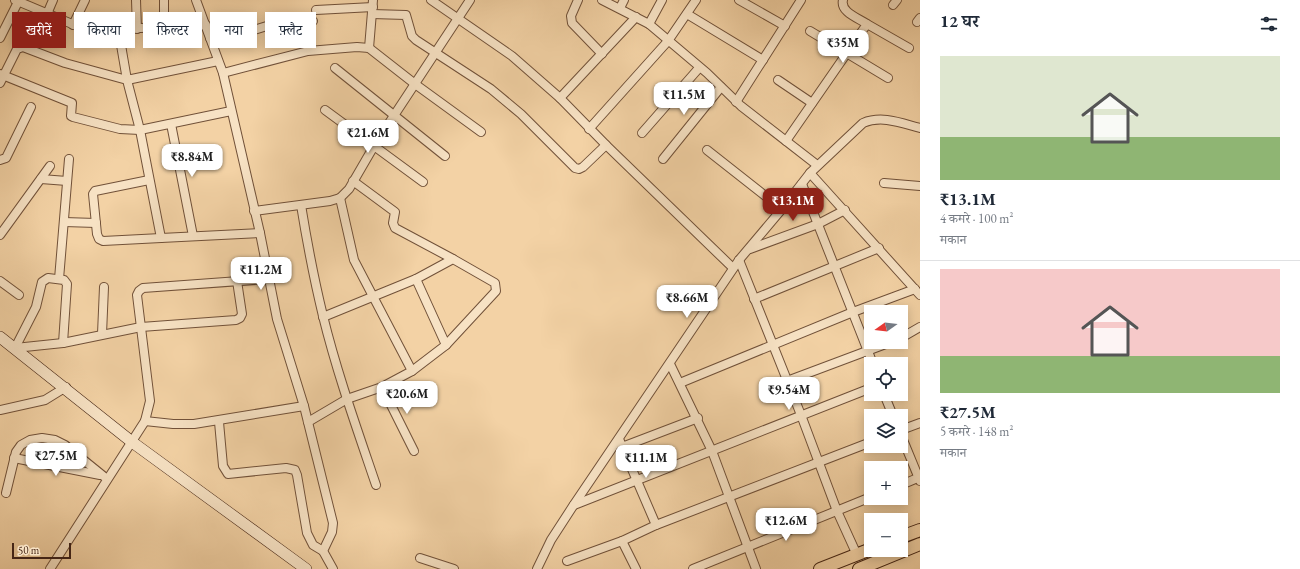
<!DOCTYPE html>
<html lang="hi">
<head>
<meta charset="utf-8">
<style>
	:root { --surface:#fff; --page:#f6f6f7; --text:#1f2937; --muted:#747a83; --line:#e0e1e3; --accent:#8f2418 }
	body { margin:0; font-family:"EB Garamond","Noto Serif Devanagari",serif; background:var(--page); color:var(--text); height:100vh; display:flex; flex-direction:column; font-size:15px; white-space:nowrap }
	* { box-sizing:border-box; margin:0 }
	p { font-size:13px; color:var(--muted) }
	.icon { flex:none; width:22px; height:22px; fill:none; stroke:currentColor; stroke-width:2; stroke-linecap:round; stroke-linejoin:round }
	.map { position:relative; flex:1; overflow:hidden }
	.drawer { display:flex; flex-direction:column; background:var(--surface); width:380px }
	.drawer>* { flex:none }
	.hud { position:absolute; left:12px; top:12px; width:380px; height:36px; display:flex; gap:8px }
	.needle { width:26px; rotate:256deg }
	.controls { position:absolute; left:864px; top:305px; display:grid; gap:8px }
	.controls a { display:grid; place-items:center; width:44px; height:44px; border-radius:0px; background:var(--surface); box-shadow:0 2px 10px #0003; font-size:20px }
	.scale { position:absolute; left:12px; bottom:10px; width:59px; box-sizing:border-box; padding-left:4px; border:2px solid #462615; border-top:0; font-size:11px; line-height:14px; white-space:nowrap; color:#462615; -webkit-text-stroke:3px #f7e2c4; paint-order:stroke }
	.price { position:absolute; translate:-50% -34px; padding:0 9px; border-radius:8px; background:#fff; color:#222; font-size:13px; line-height:26px; filter:drop-shadow(0 1px 2px #0008) }
	.price::after { content:''; position:absolute; left:50%; top:24px; width:12px; height:9px; margin-left:-6px; background:inherit; clip-path:polygon(0 0,100% 0,50% 100%) }
	.price.on { background:var(--accent); color:#fff }
	ul { padding:0; list-style:none }
	li { display:grid; align-content:center; gap:8px; height:212px; padding:0 20px }
	li+li { border-top:1px solid var(--line) }
	li span { display:grid; place-items:center; height:124px; border-radius:0px; color:#555 }
	li>.icon { margin-inline-start:auto }
	span .icon { width:72px; height:72px; fill:#fffc; stroke-width:1 }
	li b { font-size:17px }
	h2 { display:flex; justify-content:space-between; align-items:center; height:48px; padding:0 20px; font-size:17px }
	.chip { padding:0 14px; border-radius:0px; background:var(--surface); box-shadow:0 2px 10px #0003; font-size:14px; line-height:36px }
	.chip.on { background:var(--accent); color:#fff }
	main { display:flex; flex:1; min-height:0 }
	.map>svg:first-child { display:block }
</style>
</head>
<body>
<main>
<div class="map">
<svg width="920" height="569" viewBox="0 0 920 569">
	<rect width="100%" height="100%" fill="#f3d2a5"/>
	<filter id="stains"><feTurbulence type="fractalNoise" baseFrequency=".005" numOctaves="4"/><feColorMatrix values="0 0 0 0 .2 0 0 0 0 .09 0 0 0 0 .02 0 0 0 .5 -.17"/></filter>
	<radialGradient id="worn" r=".72"><stop offset=".6" stop-color="#630" stop-opacity="0"/><stop offset="1" stop-color="#630" stop-opacity=".3"/></radialGradient>
	<g fill="none" stroke-linecap="round" stroke-linejoin="round">
		<g stroke="#715139" stroke-width="10">
			<g id="street">
				<polyline points="15,0 84,29 97,30 206,25"/>
				<polyline points="136,0 137,29"/>
				<polyline points="164,0 164,27"/>
				<polyline points="196,0 223,73 260,233 277,319 304,406 333,523 332,532 323,551 333,569"/>
				<polyline points="431,0 512,56 560,98 606,145"/>
				<polyline points="578,0 571,16 572,23 602,54"/>
				<polyline points="602,0 649,24 707,73 741,106 817,165"/>
				<polyline points="739,0 785,26"/>
				<polyline points="893,5 897,0"/>
				<polyline points="620,8 624,0"/>
				<polyline points="316,10 373,7"/>
				<polyline points="47,14 53,0"/>
				<polyline points="372,14 406,15 412,36 416,40 491,89 521,114 575,168 579,169 583,167 606,145 733,268"/>
				<polyline points="687,14 763,60"/>
				<polyline points="917,22 920,18"/>
				<polyline points="649,24 662,0"/>
				<polyline points="867,24 909,48"/>
				<polyline points="73,25 85,0"/>
				<polyline points="810,31 888,78"/>
				<polyline points="0,38 19,0"/>
				<polyline points="210,38 235,36 270,25 313,21"/>
				<polyline points="121,45 127,80 218,61"/>
				<polyline points="369,48 373,0"/>
				<polyline points="335,68 445,156"/>
				<polyline points="223,73 308,51 357,47 369,48 415,84 481,132"/>
				<polyline points="0,74 72,103 71,116 73,117 120,129 140,130 231,111"/>
				<polyline points="778,80 812,103"/>
				<polyline points="0,83 17,49 23,47 65,63 127,80 140,130 161,238 260,233"/>
				<polyline points="560,98 636,17"/>
				<polyline points="736,102 801,0"/>
				<polyline points="325,110 423,182"/>
				<polyline points="171,124 193,236"/>
				<polyline points="589,129 668,41 696,0"/>
				<polyline points="642,133 699,68"/>
				<path d="M786,141L867,24C858,18 840,12 843,0"/>
				<polyline points="707,150 782,209"/>
				<polyline points="663,159 721,87"/>
				<polyline points="0,160 6,158 31,107"/>
				<polyline points="810,173 920,295"/>
				<polyline points="41,179 67,181"/>
				<polyline points="149,180 95,191 93,194 97,234 99,239 103,241 161,238"/>
				<polyline points="353,181 395,212 393,223 395,228 453,259"/>
				<polyline points="884,183 920,186"/>
				<polyline points="802,184 873,364"/>
				<path d="M301,205C307,242 314,279 323,316C337,373 357,429 376,485"/>
				<polyline points="254,211 330,201 340,198 349,189 374,146 470,0"/>
				<polyline points="64,222 96,223"/>
				<polyline points="0,235 50,166"/>
				<polyline points="750,249 818,224 845,210"/>
				<polyline points="739,260 801,415 837,511 857,555"/>
				<polyline points="59,279 69,159"/>
				<polyline points="416,279 446,345"/>
				<polyline points="0,281 19,295"/>
				<polyline points="754,299 879,248"/>
				<polyline points="323,317 416,279 453,259 495,283 496,291 446,345 412,371"/>
				<polyline points="102,334 104,287"/>
				<polyline points="901,338 920,327"/>
				<polyline points="15,348 63,343 141,327 236,320 240,318 242,314 237,281"/>
				<polyline points="15,348 36,307 42,282 48,278 64,280 67,284 63,343"/>
				<polyline points="670,364 712,451 756,569"/>
				<polyline points="787,381 891,342"/>
				<polyline points="680,383 853,312 915,289"/>
				<polyline points="382,387 414,451"/>
				<polyline points="884,394 893,416"/>
				<polyline points="0,410 45,400 66,387"/>
				<polyline points="145,421 173,424 194,424 304,406"/>
				<polyline points="219,422 223,466 228,474 286,468 295,470 297,475 307,533 313,545 323,551"/>
				<polyline points="308,422 347,399 382,387 412,371 354,260 340,198"/>
				<polyline points="901,430 920,423"/>
				<polyline points="901,435 920,481"/>
				<polyline points="619,439 656,525"/>
				<polyline points="622,447 698,418"/>
				<polyline points="14,458 100,475"/>
				<polyline points="901,485 920,477"/>
				<polyline points="6,493 16,452 21,445 30,440 42,438 55,440 65,445 107,479"/>
				<polyline points="574,505 871,388"/>
				<polyline points="622,541 636,569"/>
				<polyline points="420,558 454,569"/>
				<polyline points="567,561 622,541 656,525 871,442"/>
				<polyline points="50,569 145,421 150,401 137,295 139,291 143,288 268,279"/>
				<path d="M537,569L551,540L573,506L739,260L782,209L810,173L863,123C882,115 901,123 920,128"/>
				<polyline points="693,569 871,497"/>
			</g>
		</g>
		<g stroke="#462615" stroke-width="12">
			<polyline id="secondary" points="0,337 132,442 306,569"/>
		</g>
		<g stroke="#462615" stroke-width="14">
			<g id="primary">
				<polyline points="901,537 920,530"/>
				<polyline points="820,569 871,549"/>
				<polyline points="859,569 920,544"/>
			</g>
		</g>
		<use href="#street" stroke="#f7e2c4" stroke-width="8"/>
		<use href="#secondary" stroke="#f7e2c4" stroke-width="11"/>
		<use href="#primary" stroke="#f3d2a5" stroke-width="12"/>
	</g>
	<rect width="100%" height="100%" filter="url(#stains)"/>
	<rect width="100%" height="100%" fill="url(#worn)"/>
</svg>
<div class="controls">
<a><svg class="needle" viewBox="-14 -14 28 28"><path d="M0-13l5 13h-10z" fill="#e53935"/><path d="M0 13l5-13h-10z" fill="#747a83"/></svg></a>
<a><svg class="icon" aria-label="locate" viewBox="0 0 24 24"><circle cx="12" cy="12" r="6"/><path d="M12 2v4M12 18v4M2 12h4M18 12h4"/></svg></a>
<a><svg class="icon" aria-label="layers" viewBox="0 0 24 24"><path d="M12 4l9 5-9 5-9-5zM3 14l9 5 9-5"/></svg></a>
<a>+</a>
<a>−</a>
</div>
<div class="scale">50 m</div>
<b class="price" style="left:843px;top:64px">₹35M</b>
<b class="price" style="left:684px;top:116px">₹11.5M</b>
<b class="price" style="left:368px;top:154px">₹21.6M</b>
<b class="price" style="left:192px;top:178px">₹8.84M</b>
<b class="price on" style="left:793px;top:222px">₹13.1M</b>
<b class="price" style="left:261px;top:291px">₹11.2M</b>
<b class="price" style="left:687px;top:319px">₹8.66M</b>
<b class="price" style="left:789px;top:411px">₹9.54M</b>
<b class="price" style="left:407px;top:415px">₹20.6M</b>
<b class="price" style="left:56px;top:477px">₹27.5M</b>
<b class="price" style="left:646px;top:479px">₹11.1M</b>
<b class="price" style="left:786px;top:542px">₹12.6M</b>
<div class="hud">
<a class="chip on">खरीदें</a>
<a class="chip">किराया</a>
<a class="chip">फ़िल्टर</a>
<a class="chip">नया</a>
<a class="chip">फ़्लैट</a>
</div>
</div>
<section class="drawer">
<h2>12 घर<svg class="icon" aria-label="filters" viewBox="0 0 24 24"><path d="M4 7h16M4 17h16"/><circle cx="9" cy="7" r="2"/><circle cx="15" cy="17" r="2"/></svg></h2>
<ul>
<li><span style="background:linear-gradient(#dfe7d0 65%,#8fb573 0)"><svg class="icon" aria-label="home" viewBox="0 0 24 24"><path d="M3 11l9-7 9 7M6 9v11h12V9"/></svg></span><div><b>₹13.1M</b><p>4 कमरे · 100 m²</p><p>मकान</p></div></li>
<li><span style="background:linear-gradient(#f6c9c9 70%,#8fb573 0)"><svg class="icon" aria-label="home" viewBox="0 0 24 24"><path d="M3 11l9-7 9 7M6 9v11h12V9"/></svg></span><div><b>₹27.5M</b><p>5 कमरे · 148 m²</p><p>मकान</p></div></li>
</ul>
</section>
</main>
</body>
</html>
